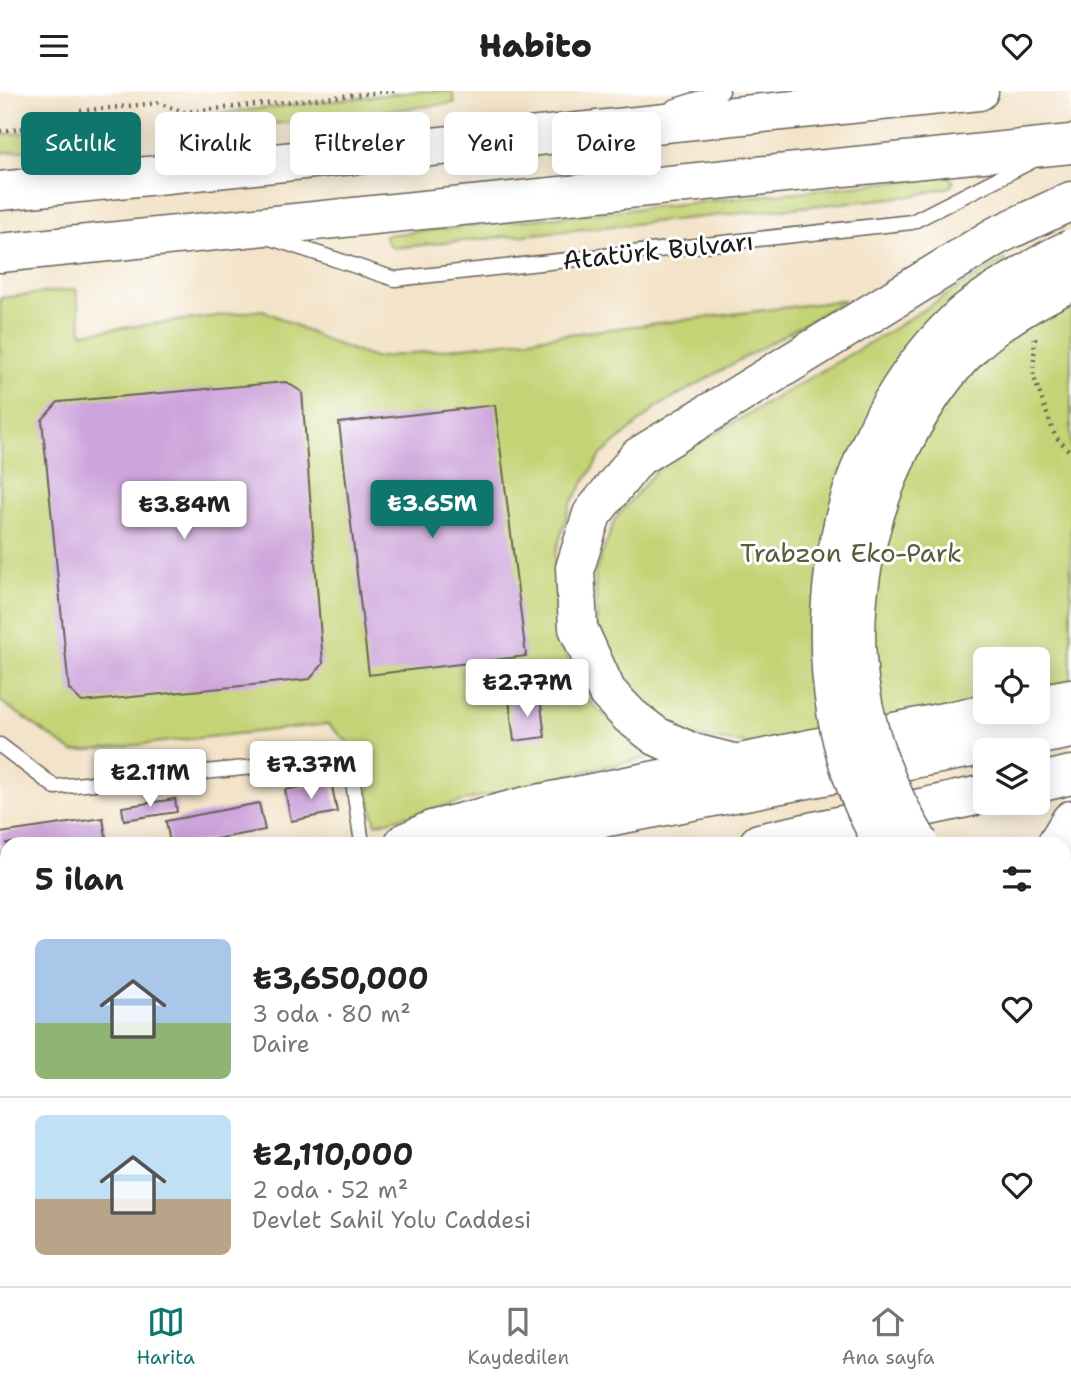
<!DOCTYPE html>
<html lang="tr">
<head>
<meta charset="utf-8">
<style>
	:root { --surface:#fff; --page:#f2f2f2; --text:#222; --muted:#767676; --line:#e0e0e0; --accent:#0f766e }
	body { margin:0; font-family:"Shantell Sans",sans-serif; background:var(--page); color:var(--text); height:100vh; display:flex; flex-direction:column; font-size:26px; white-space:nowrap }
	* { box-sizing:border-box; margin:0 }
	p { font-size:23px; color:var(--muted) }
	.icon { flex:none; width:38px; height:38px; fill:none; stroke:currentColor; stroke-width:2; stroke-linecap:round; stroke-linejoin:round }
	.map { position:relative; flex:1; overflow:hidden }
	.details { position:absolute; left:0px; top:746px; width:1071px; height:450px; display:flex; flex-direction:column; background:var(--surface); border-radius:21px 21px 0 0; box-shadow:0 4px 18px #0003 }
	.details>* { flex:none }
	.banner { position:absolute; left:21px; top:21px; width:700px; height:63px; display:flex; gap:14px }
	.tools { position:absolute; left:973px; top:556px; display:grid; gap:14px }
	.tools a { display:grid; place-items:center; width:77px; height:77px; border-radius:10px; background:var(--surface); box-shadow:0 4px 18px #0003; font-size:35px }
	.price { position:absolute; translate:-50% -60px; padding:0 16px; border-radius:7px; background:#fff; color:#222; font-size:23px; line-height:46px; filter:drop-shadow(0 2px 4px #0008) }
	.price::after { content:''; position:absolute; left:50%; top:42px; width:21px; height:16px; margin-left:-10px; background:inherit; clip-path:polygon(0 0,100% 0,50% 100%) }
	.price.active { background:var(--accent); color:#fff }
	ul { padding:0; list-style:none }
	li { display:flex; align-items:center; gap:21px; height:175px; padding:0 35px }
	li+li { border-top:2px solid var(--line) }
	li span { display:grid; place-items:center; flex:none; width:196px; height:140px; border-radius:10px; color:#555 }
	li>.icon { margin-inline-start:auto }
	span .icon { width:84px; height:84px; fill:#fffc; stroke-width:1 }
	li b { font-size:30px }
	h2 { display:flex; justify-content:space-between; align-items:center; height:84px; padding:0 35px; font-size:30px }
	.chip { padding:0 24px; border-radius:10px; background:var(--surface); box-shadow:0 4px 18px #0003; font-size:24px; line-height:63px }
	.chip.active { background:var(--accent); color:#fff }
	header { display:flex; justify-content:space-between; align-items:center; height:91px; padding:0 35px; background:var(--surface); font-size:32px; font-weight:800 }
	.tab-bar { display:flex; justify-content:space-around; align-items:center; height:98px; border-top:2px solid var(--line); background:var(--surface); font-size:19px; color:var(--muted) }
	.tab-bar a { display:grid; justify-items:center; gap:4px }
	.tab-bar .active { color:var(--accent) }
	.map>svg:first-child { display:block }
</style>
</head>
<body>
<header><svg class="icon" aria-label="menu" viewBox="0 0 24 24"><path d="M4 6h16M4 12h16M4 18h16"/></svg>Habito<svg class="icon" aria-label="heart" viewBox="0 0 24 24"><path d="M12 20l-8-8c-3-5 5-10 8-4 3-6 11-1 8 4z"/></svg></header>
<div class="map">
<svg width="1071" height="1195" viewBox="0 0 1071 1195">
	<rect width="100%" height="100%" fill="#fff"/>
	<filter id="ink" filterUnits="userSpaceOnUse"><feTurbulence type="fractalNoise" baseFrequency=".0143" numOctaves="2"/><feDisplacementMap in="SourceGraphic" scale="14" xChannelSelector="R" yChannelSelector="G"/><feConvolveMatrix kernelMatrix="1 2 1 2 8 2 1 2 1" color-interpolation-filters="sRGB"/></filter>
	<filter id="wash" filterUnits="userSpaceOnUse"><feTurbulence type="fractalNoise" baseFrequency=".00686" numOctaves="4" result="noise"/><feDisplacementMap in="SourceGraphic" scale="28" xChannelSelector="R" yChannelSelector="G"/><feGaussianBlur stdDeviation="1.57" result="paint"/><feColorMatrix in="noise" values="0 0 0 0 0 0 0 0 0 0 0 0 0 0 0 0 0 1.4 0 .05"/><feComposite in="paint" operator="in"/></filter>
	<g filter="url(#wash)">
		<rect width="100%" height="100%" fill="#f3e3c8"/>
		<g fill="#c4d375" stroke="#707848" stroke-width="2">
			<polygon points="420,0 452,0 455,12 169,45 167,28"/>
			<polygon points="63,37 64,55 0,62 0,44"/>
			<polygon points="949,85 954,91 950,96 912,105 393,157 386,150 385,144"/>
			<polygon points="1005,168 1027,214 1071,191 1071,607 1038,613 1038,569 985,569 985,621 749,653 690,645 650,624 616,587 597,539 595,483 615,428 661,374 883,244"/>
			<polygon points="76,198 82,242 263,219 326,249 374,267 846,209 657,316 601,364 570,414 555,464 558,549 590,611 651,666 537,691 376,733 368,702 376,677 328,633 73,661 0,610 0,207"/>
		</g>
		<g id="blocks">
			<g fill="#cda4db">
				<polygon points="286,291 302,301 323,573 310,588 82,611 69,598 42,329 58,311"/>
				<polygon points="495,314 526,565 369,584 339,332"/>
				<polygon points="540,606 545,646 514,650 509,609"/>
				<polygon points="331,690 337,721 291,730 285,699"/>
				<polygon points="175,708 177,721 124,729 122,716"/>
				<polygon points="259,712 265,739 193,752 170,752 166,730"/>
				<polygon points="103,727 107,752 7,752 7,799 0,800 0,742"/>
				<polygon points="1067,1058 1067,1066 1071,1066 1071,1109 1064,1109 1064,1059"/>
				<polygon points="7,1087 7,1141 0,1142 0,1088"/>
				<polygon points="7,1186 7,1188 36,1188 37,1195 0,1195 0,1187"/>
				<polygon points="1064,1186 1071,1186 1071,1195 1043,1195 1043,1188 1064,1188"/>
				<polygon points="55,1188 98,1188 98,1195 56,1195"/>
				<rect x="116" y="1188" width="83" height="7"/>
				<polygon points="533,1188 585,1188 587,1195 508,1195"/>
				<polygon points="623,1188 685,1188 686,1195 624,1195"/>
				<polygon points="722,1188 775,1188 775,1189 754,1195 724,1195"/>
				<polygon points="848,1188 897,1188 898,1195 850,1195"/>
				<polygon points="947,1188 999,1188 1000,1195 947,1195"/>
			</g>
		</g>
	</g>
	<g filter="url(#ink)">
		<use href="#blocks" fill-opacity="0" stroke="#676258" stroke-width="2"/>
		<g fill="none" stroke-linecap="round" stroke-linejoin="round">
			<g stroke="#676258" stroke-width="17">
				<g id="lane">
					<polyline points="673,16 722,0"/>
					<polyline points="271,147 395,188 912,131 1032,70"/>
					<polyline points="0,654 55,696 334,668 352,685 362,752"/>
				</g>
			</g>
			<g stroke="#676258" stroke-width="31">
				<g id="street">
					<polyline points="0,1067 7,1066"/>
					<polyline points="600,1188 602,1195"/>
					<polyline points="822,1188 824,1195"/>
					<polyline points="929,1188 929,1195"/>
				</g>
			</g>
			<g stroke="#676258" stroke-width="41">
				<polyline id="secondary" points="425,1188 426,1195"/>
			</g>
			<g stroke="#676258" stroke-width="41">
				<g id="primary">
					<polyline points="1038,613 1071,607"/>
					<polyline points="1038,692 1071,684"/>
					<polyline points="404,752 432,739 527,715 993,621"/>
					<polyline points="471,752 1071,638"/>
					<polyline points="759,752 985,703"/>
					<polyline points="1057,752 1071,729"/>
					<polyline points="1064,840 1071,852"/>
					<polyline points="0,854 7,852"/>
					<polyline points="1064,897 1071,901"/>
					<polyline points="0,912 7,911"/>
					<polyline points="1064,930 1071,934"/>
					<polyline points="1064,973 1071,976"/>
				</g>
			</g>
			<g stroke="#676258" stroke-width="41">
				<g id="highway">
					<polyline points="0,100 979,0"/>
					<polyline points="0,162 1071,53"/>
					<polyline points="733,672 693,662 656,645 630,625 607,601 578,537 575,477 592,423 638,366 996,145 1071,110"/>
				</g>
			</g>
			<g stroke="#676258" stroke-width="4.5" stroke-dasharray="2 5" stroke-linecap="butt">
				<polyline points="0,40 57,33 80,20 158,12 184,21 394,0"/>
				<polyline points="1035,247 1033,284 1055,345 1071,362"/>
			</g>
			<use href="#lane" stroke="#fff" stroke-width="14"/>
			<use href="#street" stroke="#fff" stroke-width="28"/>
			<use href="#secondary" stroke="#fff" stroke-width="38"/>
			<use href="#primary" stroke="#fff" stroke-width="38"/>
			<use href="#highway" stroke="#fff" stroke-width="38"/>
			<g stroke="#676258" stroke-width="41" stroke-linecap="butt">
				<g id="primary-bridge">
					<path d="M883,752C790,593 822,359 955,231C973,213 998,199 1020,186C1037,176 1053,165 1071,158"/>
					<path d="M919,752C886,698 861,632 857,568C849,461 896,329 973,254C1001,227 1037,207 1071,191"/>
				</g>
			</g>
			<use href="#primary-bridge" stroke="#fff" stroke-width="38"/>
		</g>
	</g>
	<g text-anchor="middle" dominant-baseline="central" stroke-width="6" stroke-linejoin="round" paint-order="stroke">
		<g font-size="26" fill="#1c1c1c" stroke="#fff">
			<text transform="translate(658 159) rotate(-6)">Atatürk Bulvarı</text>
		</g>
		<g font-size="26" fill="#575c3b" stroke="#fff">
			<text x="851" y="461">Trabzon Eko-Park</text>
		</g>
	</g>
</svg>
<div class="tools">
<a><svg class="icon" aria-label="locate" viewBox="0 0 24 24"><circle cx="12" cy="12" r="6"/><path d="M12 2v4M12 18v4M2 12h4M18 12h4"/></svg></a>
<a><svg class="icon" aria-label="layers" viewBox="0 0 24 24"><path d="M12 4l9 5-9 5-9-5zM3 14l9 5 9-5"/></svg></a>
</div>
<b class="price active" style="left:432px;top:449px">₺3.65M</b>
<b class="price" style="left:184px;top:450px">₺3.84M</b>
<b class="price" style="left:527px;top:628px">₺2.77M</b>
<b class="price" style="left:311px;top:710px">₺7.37M</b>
<b class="price" style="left:150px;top:718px">₺2.11M</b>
<div class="banner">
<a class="chip active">Satılık</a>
<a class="chip">Kiralık</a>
<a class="chip">Filtreler</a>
<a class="chip">Yeni</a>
<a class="chip">Daire</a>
</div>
<section class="details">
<h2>5 ilan<svg class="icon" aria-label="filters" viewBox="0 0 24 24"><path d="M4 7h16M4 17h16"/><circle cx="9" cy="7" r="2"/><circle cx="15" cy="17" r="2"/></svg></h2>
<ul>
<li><span style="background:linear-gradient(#a9c7e8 60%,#8fb573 0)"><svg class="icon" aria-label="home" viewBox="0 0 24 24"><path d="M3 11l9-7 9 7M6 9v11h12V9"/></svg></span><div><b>₺3,650,000</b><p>3 oda · 80 m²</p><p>Daire</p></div><svg class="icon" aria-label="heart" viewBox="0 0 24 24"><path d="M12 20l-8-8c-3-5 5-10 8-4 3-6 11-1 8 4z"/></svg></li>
<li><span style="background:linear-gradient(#bfe0f5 60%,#b9a48a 0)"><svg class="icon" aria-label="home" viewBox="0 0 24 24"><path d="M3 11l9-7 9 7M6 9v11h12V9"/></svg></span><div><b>₺2,110,000</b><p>2 oda · 52 m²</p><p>Devlet Sahil Yolu Caddesi</p></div><svg class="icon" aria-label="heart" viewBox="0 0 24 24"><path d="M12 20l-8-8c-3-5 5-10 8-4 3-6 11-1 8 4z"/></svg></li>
</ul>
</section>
</div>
<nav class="tab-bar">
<a class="active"><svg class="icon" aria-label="map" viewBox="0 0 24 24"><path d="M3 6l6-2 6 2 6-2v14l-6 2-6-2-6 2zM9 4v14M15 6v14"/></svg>Harita</a>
<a><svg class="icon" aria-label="saved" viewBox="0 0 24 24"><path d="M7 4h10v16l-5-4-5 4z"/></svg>Kaydedilen</a>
<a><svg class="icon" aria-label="home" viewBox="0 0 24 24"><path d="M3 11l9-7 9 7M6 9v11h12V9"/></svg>Ana sayfa</a>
</nav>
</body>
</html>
